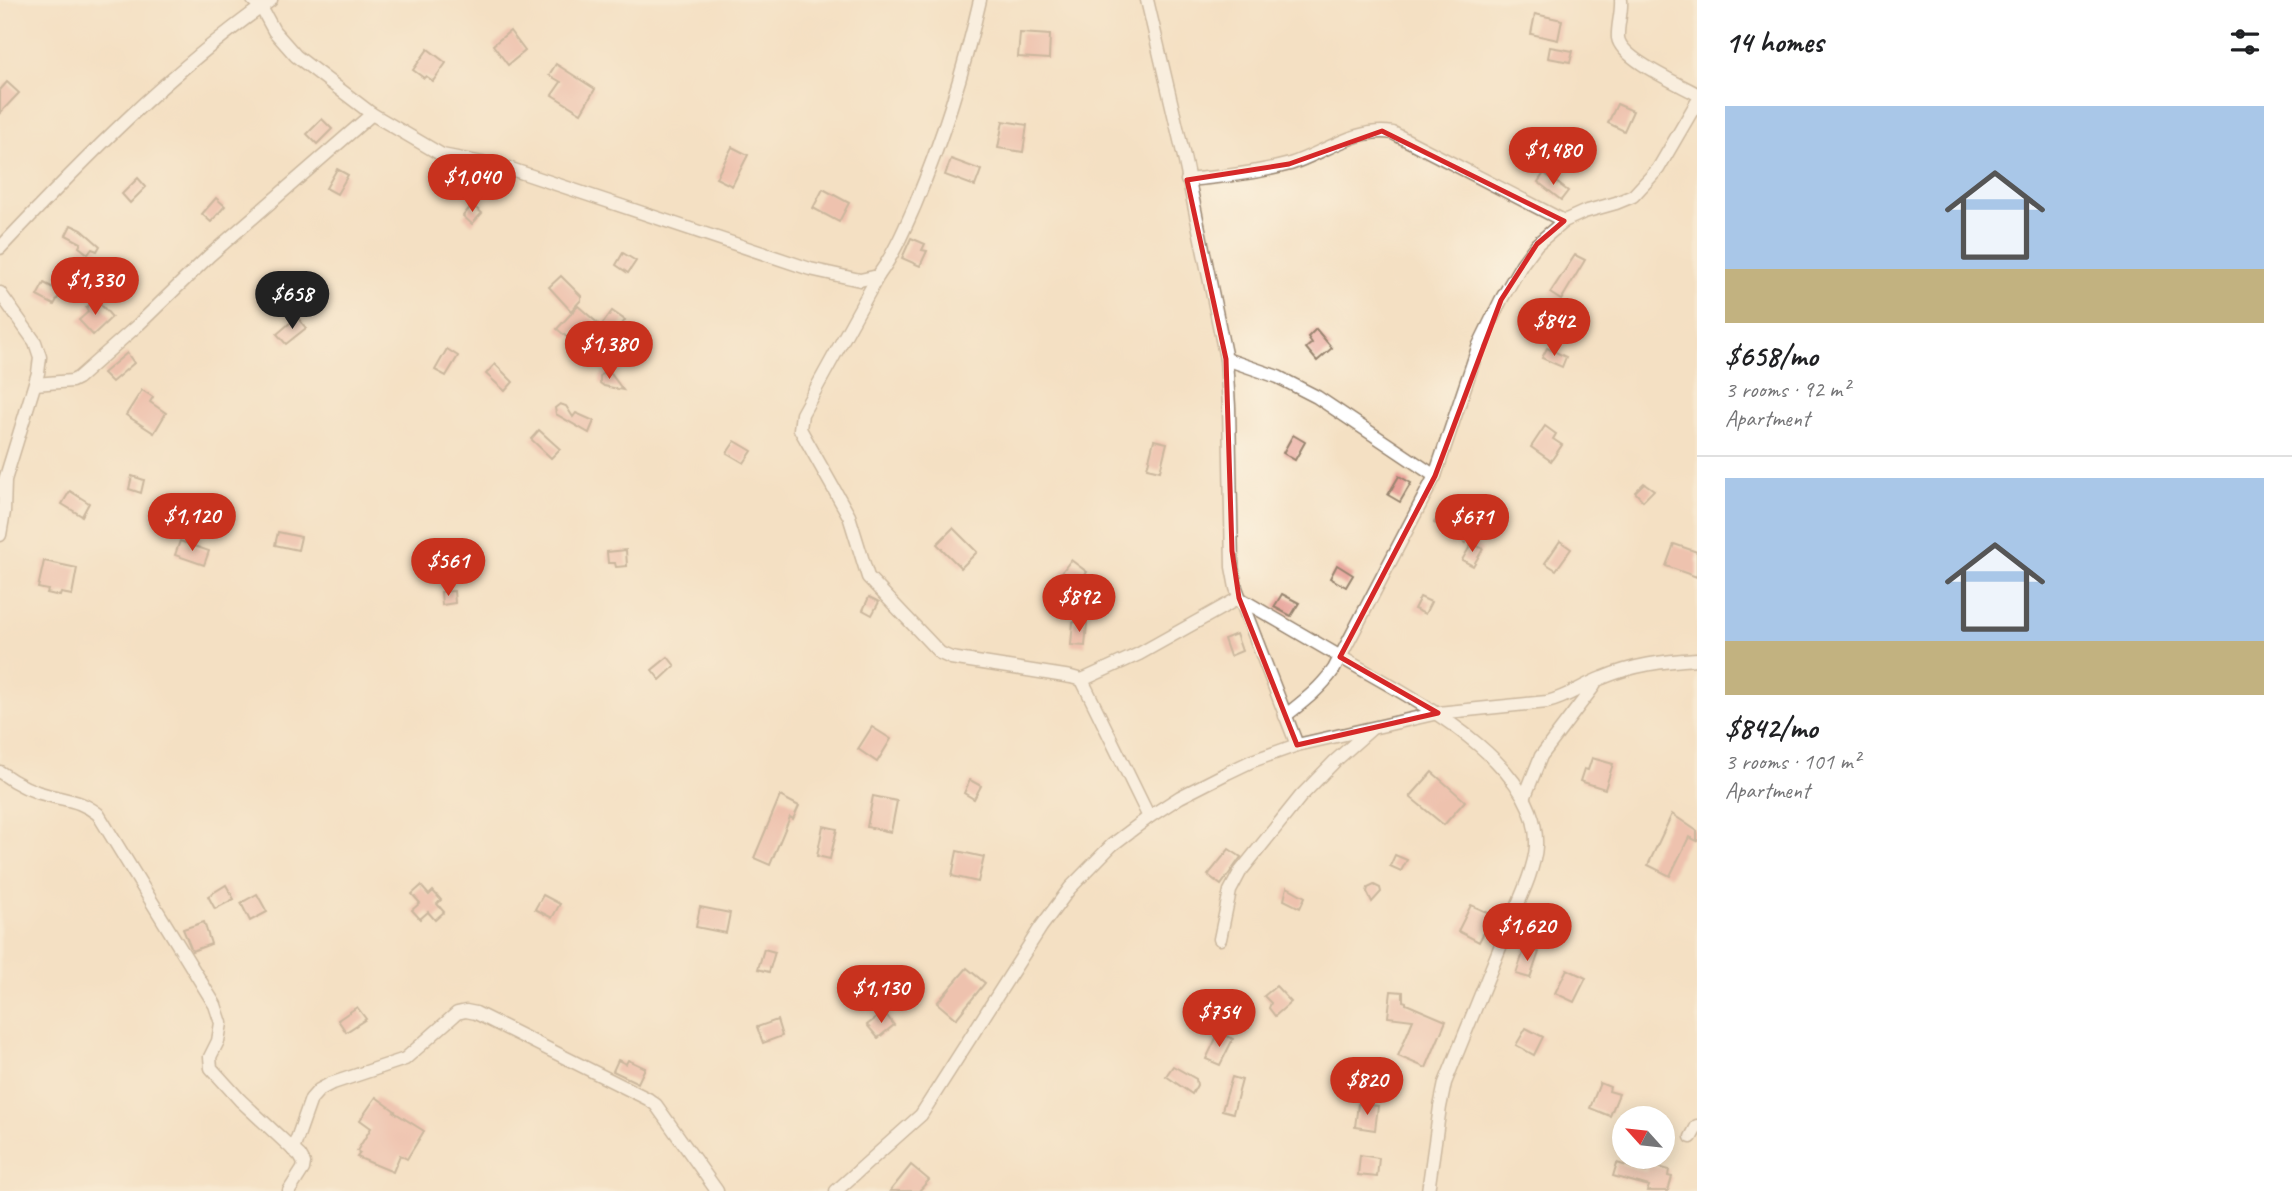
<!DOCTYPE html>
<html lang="en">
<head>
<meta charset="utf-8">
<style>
	:root { --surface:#fff; --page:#f2f2f2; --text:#202124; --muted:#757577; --line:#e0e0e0; --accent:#c8321e }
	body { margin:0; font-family:Caveat,sans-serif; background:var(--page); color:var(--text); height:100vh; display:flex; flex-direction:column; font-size:26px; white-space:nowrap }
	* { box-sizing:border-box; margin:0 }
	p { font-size:23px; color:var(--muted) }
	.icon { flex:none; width:38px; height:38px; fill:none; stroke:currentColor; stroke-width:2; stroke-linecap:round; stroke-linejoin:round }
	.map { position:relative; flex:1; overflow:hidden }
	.side { display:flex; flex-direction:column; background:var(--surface); width:595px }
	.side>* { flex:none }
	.needle { width:46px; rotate:297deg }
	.fabs { position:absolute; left:1612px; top:1106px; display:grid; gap:14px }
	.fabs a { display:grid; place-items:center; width:63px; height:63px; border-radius:50%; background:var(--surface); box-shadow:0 4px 18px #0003; font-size:35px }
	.price { position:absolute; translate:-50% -60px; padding:0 16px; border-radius:24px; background:var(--accent); color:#fff; font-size:23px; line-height:46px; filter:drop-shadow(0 2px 4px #0008) }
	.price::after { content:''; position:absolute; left:50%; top:42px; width:21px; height:16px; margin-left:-10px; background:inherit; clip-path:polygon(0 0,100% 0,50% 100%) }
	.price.selected { background:#222; color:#fff }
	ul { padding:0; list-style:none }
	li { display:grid; align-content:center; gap:14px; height:371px; padding:0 28px }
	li+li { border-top:2px solid var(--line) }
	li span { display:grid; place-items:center; height:217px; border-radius:0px; color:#555 }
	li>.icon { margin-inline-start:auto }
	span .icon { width:126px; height:126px; fill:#fffc; stroke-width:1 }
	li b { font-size:30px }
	h2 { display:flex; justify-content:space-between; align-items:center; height:84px; padding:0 28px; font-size:30px }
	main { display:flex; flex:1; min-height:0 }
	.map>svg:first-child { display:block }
</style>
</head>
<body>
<main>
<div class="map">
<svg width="1697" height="1191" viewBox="0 0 1697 1191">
	<rect width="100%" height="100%" fill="#fcf5e5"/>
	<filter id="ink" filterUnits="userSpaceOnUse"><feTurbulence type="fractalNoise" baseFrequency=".0143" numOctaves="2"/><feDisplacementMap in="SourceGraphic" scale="14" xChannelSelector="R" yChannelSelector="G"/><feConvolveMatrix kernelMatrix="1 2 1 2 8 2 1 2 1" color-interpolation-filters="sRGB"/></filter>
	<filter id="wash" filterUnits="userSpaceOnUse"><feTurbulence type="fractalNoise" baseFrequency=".00686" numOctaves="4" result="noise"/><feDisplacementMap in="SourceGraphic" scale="28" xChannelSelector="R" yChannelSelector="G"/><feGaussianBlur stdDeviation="1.57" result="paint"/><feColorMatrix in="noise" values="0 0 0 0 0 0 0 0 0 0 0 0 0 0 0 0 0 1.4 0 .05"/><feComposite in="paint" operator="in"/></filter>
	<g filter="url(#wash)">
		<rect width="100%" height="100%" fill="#f4e0c3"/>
		<g id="blocks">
			<g fill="#e79e96">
				<polygon points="1535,14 1562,20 1558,40 1531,34"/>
				<polygon points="510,31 525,51 508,65 493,45"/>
				<polygon points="1020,33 1050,35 1049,59 1018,57"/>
				<polygon points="1550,47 1573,51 1570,62 1548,58"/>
				<polygon points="428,49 446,63 433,81 426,76 424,78 413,70"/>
				<polygon points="556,64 595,89 581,113 552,95 561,82 549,75"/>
				<polygon points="7,82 19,93 0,113 0,90"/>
				<polygon points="1617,104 1633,111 1624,131 1608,123"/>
				<polygon points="322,119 332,129 317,144 307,134"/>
				<polygon points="1003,121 1027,125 1023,152 998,148"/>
				<polygon points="732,147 748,155 732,186 716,178"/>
				<polygon points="951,159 981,170 975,186 945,175"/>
				<polygon points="337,169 348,175 337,194 326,188"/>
				<polygon points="1544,173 1568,191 1561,200 1538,182"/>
				<polygon points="138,178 146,187 130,203 122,194"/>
				<polygon points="823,189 849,203 839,222 813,208"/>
				<polygon points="216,198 225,206 211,222 202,214"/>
				<polygon points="472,205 482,213 472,224 463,216"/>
				<polygon points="71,225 82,230 100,246 97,251 92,249 88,254 79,247 81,243 66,235"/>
				<polygon points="911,238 925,244 922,250 927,251 920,266 902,258"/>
				<polygon points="623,253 636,261 628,273 616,265"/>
				<polygon points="1575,255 1585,260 1561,300 1550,293"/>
				<polygon points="561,276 581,296 581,300 571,311 549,287"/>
				<polygon points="44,283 61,292 54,305 37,296"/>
				<polygon points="96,299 112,317 93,335 79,320 88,312 86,308"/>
				<polygon points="1568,305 1578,310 1580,316 1575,321 1568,320 1565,316"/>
				<polygon points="578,306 601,326 612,311 625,320 604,349 576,329 568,338 557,329"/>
				<polygon points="297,317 306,328 286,344 277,334"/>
				<polygon points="1316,329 1332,348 1317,361 1306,348 1312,343 1308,337"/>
				<polygon points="1547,348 1566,357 1562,367 1542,358"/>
				<polygon points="447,349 458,356 446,376 435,370"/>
				<polygon points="127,353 134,363 112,382 103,373"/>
				<polygon points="495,364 513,382 505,391 486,374"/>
				<polygon points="604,373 611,374 623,390 604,386 600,383 600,376"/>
				<polygon points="142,390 153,397 150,402 166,413 154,433 126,415"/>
				<polygon points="560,404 566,406 573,417 576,413 594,421 589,433 556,414 555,408"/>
				<polygon points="1545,426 1556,434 1553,439 1562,445 1551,461 1531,447"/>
				<polygon points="539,430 560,449 551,458 531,439"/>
				<polygon points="1293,435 1305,442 1295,460 1283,453"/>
				<polygon points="1154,440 1167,443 1160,471 1147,468"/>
				<polygon points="735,441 752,451 744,463 727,453"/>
				<polygon points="132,476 144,480 141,493 129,489"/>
				<polygon points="1399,476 1411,483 1400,502 1388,495"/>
				<polygon points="1644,483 1654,490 1643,501 1635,492"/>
				<polygon points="70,491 89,503 82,516 62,504"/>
				<polygon points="1440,513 1472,531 1465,543 1434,523"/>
				<polygon points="953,528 977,552 961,568 937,544"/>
				<polygon points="278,532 301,537 298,550 275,545"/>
				<polygon points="180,541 209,551 204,565 175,555"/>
				<polygon points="1560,541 1571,549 1556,570 1545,563"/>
				<polygon points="1472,543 1483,549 1473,566 1462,560"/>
				<polygon points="1674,544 1697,552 1697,577 1666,566"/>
				<polygon points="626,550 627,566 616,567 615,563 608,563 607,552"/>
				<polygon points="1071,560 1087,572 1078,584 1062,572"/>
				<polygon points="44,561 77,568 72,595 61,593 60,596 47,593 48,590 38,588"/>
				<polygon points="1337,565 1353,575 1346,587 1330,578"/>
				<polygon points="454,591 455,603 442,605 441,592"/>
				<polygon points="1282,594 1299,603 1291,616 1274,607"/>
				<polygon points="869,597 879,602 872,615 863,610"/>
				<polygon points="1420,597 1431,602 1425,614 1414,609"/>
				<polygon points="1073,622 1087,623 1085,646 1071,645"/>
				<polygon points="1236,634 1242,651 1230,656 1224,639"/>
				<polygon points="668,657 675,666 660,680 652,670"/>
				<polygon points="872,727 891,739 877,762 858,749"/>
				<polygon points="1592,758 1613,764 1605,789 1580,781 1584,769 1588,770"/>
				<polygon points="1432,772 1465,801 1444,825 1410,797"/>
				<polygon points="970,780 981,786 974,799 964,793"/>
				<polygon points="780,796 799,806 793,819 790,817 770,865 754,858"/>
				<polygon points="873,796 897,801 891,832 867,827"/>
				<polygon points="1672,814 1697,831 1697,841 1689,837 1670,876 1648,865"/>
				<polygon points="823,826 837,829 830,859 817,856"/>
				<polygon points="1229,849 1241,857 1221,885 1208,875"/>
				<polygon points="957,851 984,857 978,882 952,876"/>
				<polygon points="1395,855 1407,860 1401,871 1390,866"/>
				<polygon points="226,885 234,899 215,909 208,896"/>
				<polygon points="1374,885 1380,888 1381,892 1372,902 1367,892 1368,888"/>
				<polygon points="421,886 429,895 433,891 441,900 437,904 444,912 435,920 428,912 420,919 412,910 420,903 412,894"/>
				<polygon points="1287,887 1305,897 1300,908 1284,900"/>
				<polygon points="257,894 267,912 250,921 241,903"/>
				<polygon points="543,895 560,904 552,918 535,909"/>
				<polygon points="1471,905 1493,915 1479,942 1458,931"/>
				<polygon points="700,907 730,913 726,933 696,927"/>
				<polygon points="204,922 211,944 192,951 183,929"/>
				<polygon points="1525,947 1539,952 1530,978 1516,974"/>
				<polygon points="764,949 775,952 769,972 758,969"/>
				<polygon points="967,968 985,983 956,1019 937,1003"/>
				<polygon points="1567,969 1586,978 1574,1002 1555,993"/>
				<polygon points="1276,986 1291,1002 1275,1016 1269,1008 1271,1003 1264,996"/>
				<polygon points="1391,991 1403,992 1403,1001 1406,1002 1406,1004 1446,1021 1426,1068 1398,1056 1413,1020 1388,1017"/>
				<polygon points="357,1007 366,1019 346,1032 338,1020"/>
				<polygon points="884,1012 894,1025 878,1038 867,1025"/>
				<polygon points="777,1020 782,1036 763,1043 757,1027"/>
				<polygon points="1526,1028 1543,1037 1534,1055 1516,1045"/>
				<polygon points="1219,1032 1233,1039 1220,1065 1206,1059"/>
				<polygon points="618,1060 626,1064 628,1060 645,1068 638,1083 613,1071"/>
				<polygon points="1173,1066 1196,1079 1197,1085 1192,1094 1166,1076"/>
				<polygon points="1232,1077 1242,1080 1233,1113 1222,1110"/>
				<polygon points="1600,1083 1610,1087 1609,1091 1619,1094 1610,1116 1590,1108"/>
				<polygon points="376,1097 395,1111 394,1112 424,1131 407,1159 400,1155 393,1172 357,1157 360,1153 357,1151 371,1128 360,1120"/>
				<polygon points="1358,1104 1378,1106 1375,1130 1355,1127"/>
				<polygon points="1360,1155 1379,1158 1377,1177 1358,1175"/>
				<polygon points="1617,1163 1646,1172 1648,1164 1669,1170 1668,1176 1672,1177 1668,1191 1647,1191 1649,1186 1613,1176"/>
				<polygon points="911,1165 929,1180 919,1191 890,1191"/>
			</g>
		</g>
	</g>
	<g filter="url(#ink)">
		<use href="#blocks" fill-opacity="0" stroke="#988570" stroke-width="2"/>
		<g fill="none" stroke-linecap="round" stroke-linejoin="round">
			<g stroke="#988570" stroke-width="15">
				<g id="street">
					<path d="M253,0L261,7L274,31L296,56L372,114L442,155L508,168L810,269L860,280L878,276C894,254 904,230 915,205C943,138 964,70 980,0"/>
					<polyline points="1147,0 1184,157 1226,359 1229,407 1232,567 1236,588 1297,745"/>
					<path d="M1621,0C1622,13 1617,26 1618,38C1621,59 1679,84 1697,94"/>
					<path d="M1187,180C1221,177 1257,173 1290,164C1322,154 1358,126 1393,133L1564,221"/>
					<path d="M0,248C84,159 170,71 271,0"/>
					<polyline points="878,276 802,414 800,429 849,516 868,577 940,653 951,658 1071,677 1082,680 1149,817"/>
					<polyline points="0,293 35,342 40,357 38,373 5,480 4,512 0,535"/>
					<polyline points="1226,359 1278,377 1317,397 1435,476"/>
					<polyline points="35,384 72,381 78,378 139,324 209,256 372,114"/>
					<path d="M1239,598C1274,618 1309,639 1344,659C1407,696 1540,760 1536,846C1535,870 1516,907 1507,930C1486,981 1466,1032 1445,1083L1440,1107L1428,1191"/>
					<polyline points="1082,680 1139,654 1239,598"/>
					<path d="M1285,716C1304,701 1320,689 1334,669L1435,476L1479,345L1501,300L1522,264L1537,244L1564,221L1584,212L1616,203L1633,196L1658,169L1697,102"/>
					<path d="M0,772C15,783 32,792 51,796C71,801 81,801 98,814L215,1005L221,1023L218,1041L210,1057L211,1068L240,1100L300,1156L304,1163L303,1169L289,1191"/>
					<polyline points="1525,796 1541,756 1594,686"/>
					<polyline points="1220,939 1230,891 1240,872 1301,796 1335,761 1370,730"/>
					<polyline points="1691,1137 1697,1126"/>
					<polyline points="293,1150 311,1099 319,1090 330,1084 405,1059 457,1013 466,1011 476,1013 648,1099 656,1105 717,1191"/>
					<path d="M836,1191L921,1115L1041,927L1070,888L1112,845L1149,817L1180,797L1227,773L1252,761L1297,745L1438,713L1547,702C1568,697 1583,685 1602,678C1633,665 1663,661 1697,659"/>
				</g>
			</g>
			<use href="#street" stroke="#fff" stroke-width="12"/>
		</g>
	</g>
	<path d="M0 0H1697V1191H0ZM1382,131L1564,221L1537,244L1501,300L1435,476L1340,657L1438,713L1297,745L1239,598L1232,551L1226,359L1187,180L1289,164Z" fill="#f4e0c3" fill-opacity=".55" fill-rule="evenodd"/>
	<path fill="none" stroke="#d62828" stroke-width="5" stroke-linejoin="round" d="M1382,131L1564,221L1537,244L1501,300L1435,476L1340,657L1438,713L1297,745L1239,598L1232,551L1226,359L1187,180L1289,164Z"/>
</svg>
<div class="fabs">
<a><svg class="needle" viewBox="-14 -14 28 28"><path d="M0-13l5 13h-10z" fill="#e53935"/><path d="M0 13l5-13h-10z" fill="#757577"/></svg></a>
</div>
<b class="price" style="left:1553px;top:187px">$1,480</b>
<b class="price" style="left:472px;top:214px">$1,040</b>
<b class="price" style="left:95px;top:317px">$1,330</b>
<b class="price selected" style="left:292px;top:331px">$658</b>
<b class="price" style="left:1554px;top:358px">$842</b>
<b class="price" style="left:609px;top:381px">$1,380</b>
<b class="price" style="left:192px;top:553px">$1,120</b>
<b class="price" style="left:1472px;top:554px">$671</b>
<b class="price" style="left:448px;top:598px">$561</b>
<b class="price" style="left:1079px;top:634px">$892</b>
<b class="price" style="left:1527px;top:963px">$1,620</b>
<b class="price" style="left:881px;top:1025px">$1,130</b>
<b class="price" style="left:1219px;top:1049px">$754</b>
<b class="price" style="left:1367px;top:1117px">$820</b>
</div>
<section class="side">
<h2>14 homes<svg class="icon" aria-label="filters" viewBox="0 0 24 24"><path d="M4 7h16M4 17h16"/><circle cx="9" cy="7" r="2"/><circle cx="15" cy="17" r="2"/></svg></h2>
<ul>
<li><span style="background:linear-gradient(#a9c7e8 75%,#c2b280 0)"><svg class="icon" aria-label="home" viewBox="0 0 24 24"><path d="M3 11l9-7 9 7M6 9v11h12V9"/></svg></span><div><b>$658/mo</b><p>3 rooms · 92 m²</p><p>Apartment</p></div></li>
<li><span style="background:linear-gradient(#a9c7e8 75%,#c2b280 0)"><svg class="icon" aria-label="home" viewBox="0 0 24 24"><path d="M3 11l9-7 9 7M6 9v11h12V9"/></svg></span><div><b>$842/mo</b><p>3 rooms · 101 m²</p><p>Apartment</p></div></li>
</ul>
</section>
</main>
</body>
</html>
